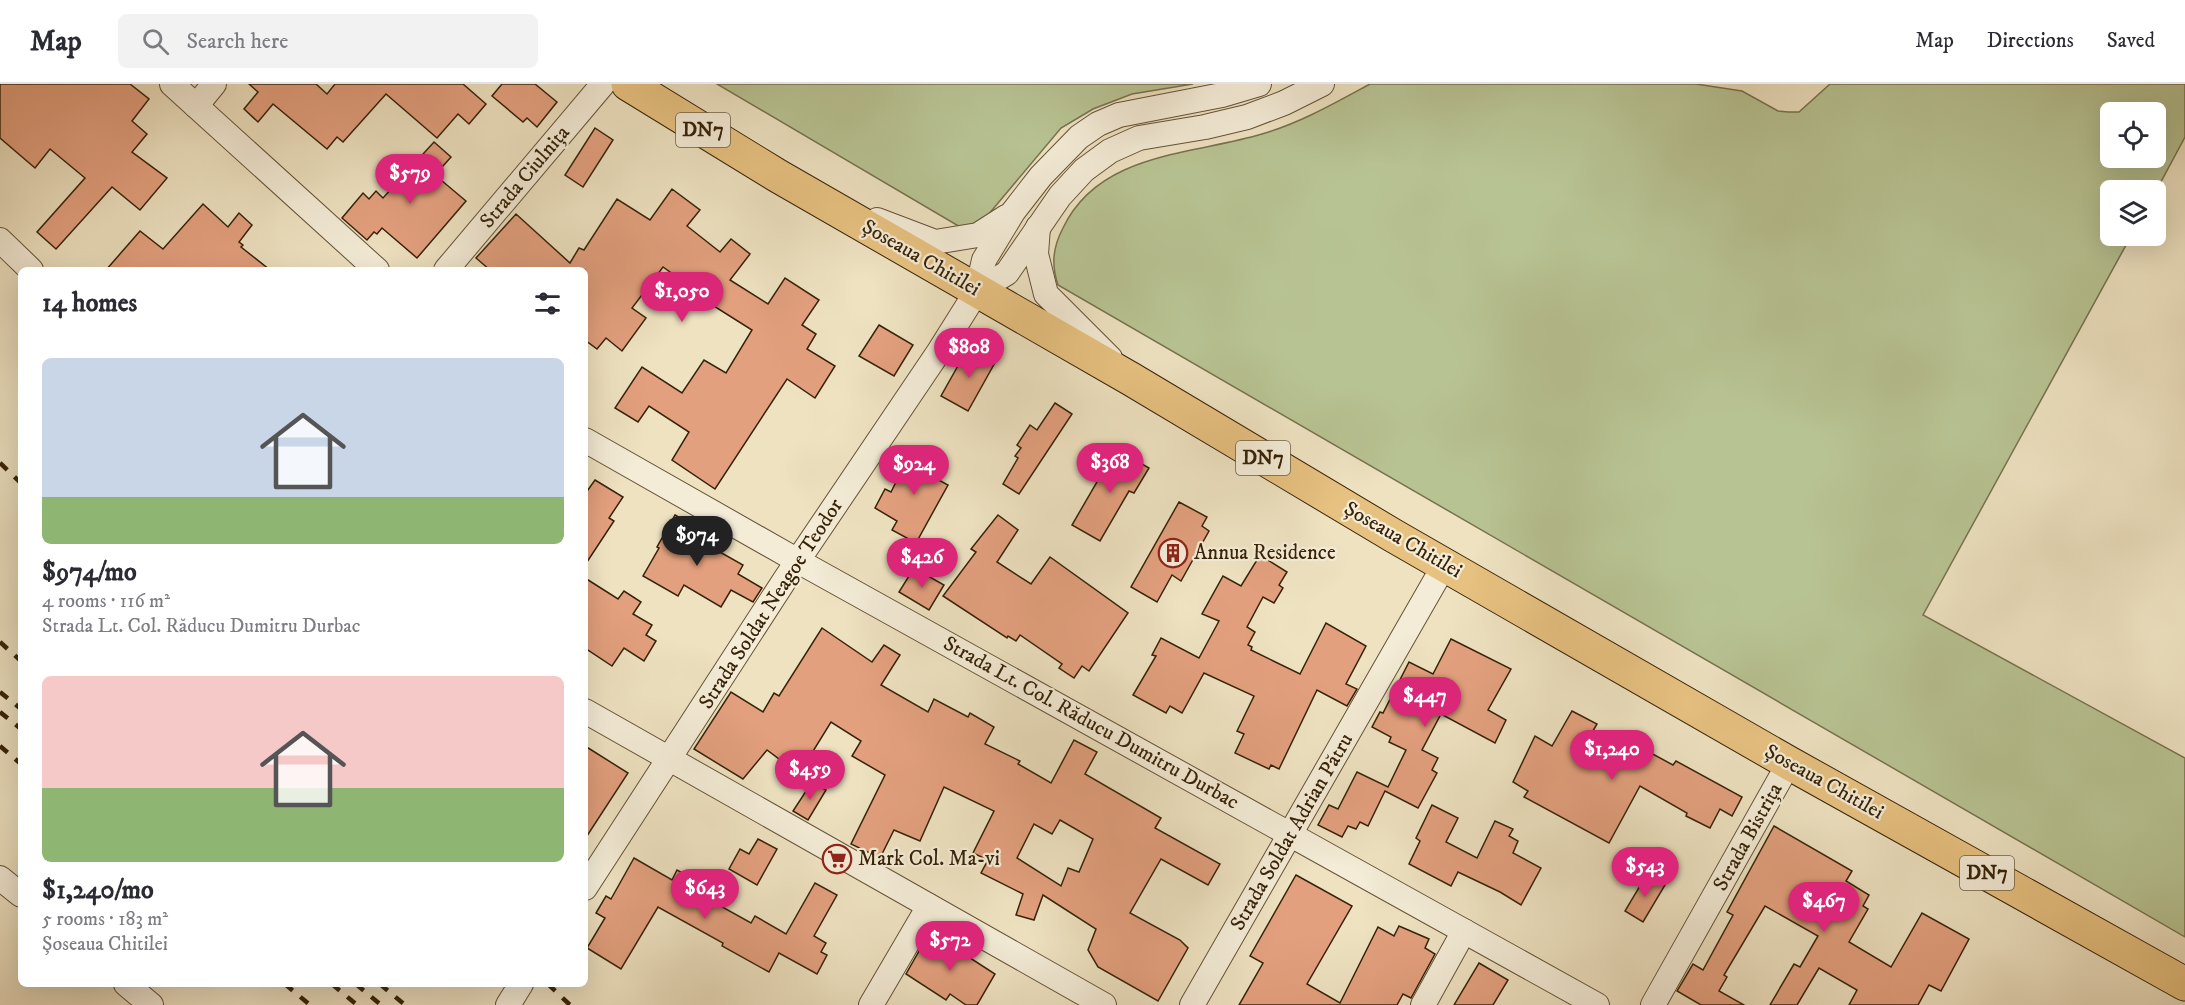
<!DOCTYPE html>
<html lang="en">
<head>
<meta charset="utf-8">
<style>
	:root { --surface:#fff; --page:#f2f2f3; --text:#2b2b33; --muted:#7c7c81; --line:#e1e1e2; --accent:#db2777 }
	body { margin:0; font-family:"IM FELL DW Pica",serif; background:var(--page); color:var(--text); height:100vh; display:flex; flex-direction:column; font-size:22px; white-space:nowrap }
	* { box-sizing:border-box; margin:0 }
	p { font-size:20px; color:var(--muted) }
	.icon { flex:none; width:33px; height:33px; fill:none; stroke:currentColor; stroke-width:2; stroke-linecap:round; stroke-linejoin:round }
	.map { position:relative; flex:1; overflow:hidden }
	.side { position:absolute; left:18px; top:183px; width:570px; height:720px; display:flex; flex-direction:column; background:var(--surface); border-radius:9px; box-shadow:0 6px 24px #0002 }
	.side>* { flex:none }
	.controls { position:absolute; left:2100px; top:18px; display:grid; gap:12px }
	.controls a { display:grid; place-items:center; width:66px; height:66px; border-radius:9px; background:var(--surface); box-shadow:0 6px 24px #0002; font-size:30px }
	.price { position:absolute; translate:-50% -51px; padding:0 14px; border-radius:21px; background:var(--accent); color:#fff; font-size:20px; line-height:39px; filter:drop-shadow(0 2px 3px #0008) }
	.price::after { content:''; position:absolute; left:50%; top:36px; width:18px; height:14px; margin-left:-9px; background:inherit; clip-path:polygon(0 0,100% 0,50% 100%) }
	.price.active { background:#222; color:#fff }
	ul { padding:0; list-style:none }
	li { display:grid; align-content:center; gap:12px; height:318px; padding:0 24px }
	li span { display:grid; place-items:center; height:186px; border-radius:9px; color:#555 }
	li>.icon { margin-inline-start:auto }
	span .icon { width:108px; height:108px; fill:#fffc; stroke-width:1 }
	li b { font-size:26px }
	h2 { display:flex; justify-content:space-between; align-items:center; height:72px; padding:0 24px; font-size:26px }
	header { display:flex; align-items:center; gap:36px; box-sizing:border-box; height:84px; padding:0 30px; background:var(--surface); border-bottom:2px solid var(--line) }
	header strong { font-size:28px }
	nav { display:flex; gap:33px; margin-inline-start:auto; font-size:21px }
	.search { width:420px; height:54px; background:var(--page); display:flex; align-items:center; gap:15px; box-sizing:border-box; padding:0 21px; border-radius:9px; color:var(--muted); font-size:22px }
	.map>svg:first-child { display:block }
</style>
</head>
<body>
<header>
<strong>Map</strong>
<div class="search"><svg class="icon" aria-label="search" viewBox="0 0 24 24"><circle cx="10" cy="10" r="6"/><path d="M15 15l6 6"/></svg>Search here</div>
<nav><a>Map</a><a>Directions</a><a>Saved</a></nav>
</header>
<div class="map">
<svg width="2185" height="921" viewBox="0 0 2185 921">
	<rect width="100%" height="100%" fill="#eee2c1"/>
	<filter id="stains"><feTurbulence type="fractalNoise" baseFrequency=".00333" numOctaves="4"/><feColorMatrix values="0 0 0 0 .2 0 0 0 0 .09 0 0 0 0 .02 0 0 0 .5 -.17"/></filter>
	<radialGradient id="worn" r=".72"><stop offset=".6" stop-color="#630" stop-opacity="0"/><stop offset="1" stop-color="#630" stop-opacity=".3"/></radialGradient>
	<g fill="#b8c393" stroke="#77724e" stroke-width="1.5" fill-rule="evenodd">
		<polygon points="717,0 1193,0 1132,10 1093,25 1061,44 972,150"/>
		<path d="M1370,0H1696L1742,7L1778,27L1788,28H1799L1830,0H2185V53L2156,107L2110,106V152H2131L1923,531L2185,674V853L1058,201C1051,180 1053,163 1063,144C1099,68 1192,71 1262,50C1300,39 1335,19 1370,0ZM2110,28H2156V74H2110Z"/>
	</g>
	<g fill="#e3a07e" stroke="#362208" stroke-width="1.5" fill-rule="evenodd">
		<polygon points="0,0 130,0 149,15 132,37 147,50 132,68 167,94 140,126 112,103 56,165 37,148 85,94 50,65 35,84 0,54"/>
		<polygon points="249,0 316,0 327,10 335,0 463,0 486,20 469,40 458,30 437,54 386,10 343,58 337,53 327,65 273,20 258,38 244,25 258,8"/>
		<polygon points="502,0 535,0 557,18 537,43 527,34 523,38 492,12"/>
		<polygon points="595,44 613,56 583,103 565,91"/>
		<polygon points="434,58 451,73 435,91 466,117 417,174 382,144 377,150 374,148 367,156 342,134 363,109 369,115 376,107 383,114"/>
		<polygon points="672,105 700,126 687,142 720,168 731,155 750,170 730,196 768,220 785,194 819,216 802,241 816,250 807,265 835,282 815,314 787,295 715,405 672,376 689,348 649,322 638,338 615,324 642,283 682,309 704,276 726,289 752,246 706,217 703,221 688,210 692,204 663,183 632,224 646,234 622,267 606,254 597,265 585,256 585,186 490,186 476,174 516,130 570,179 579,164 584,166 617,115 650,136"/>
		<polygon points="203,120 228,143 239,129 252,141 239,158 243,161 241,163 270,186 106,186 140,147 163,165"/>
		<polygon points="879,241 913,261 894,292 859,272"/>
		<polygon points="980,265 997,275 968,327 941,312 964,271"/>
		<polygon points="1055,319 1072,330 1019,410 1003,400 1018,374 1015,372 1021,364 1017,361 1030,341 1037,346"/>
		<polygon points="913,364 943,381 935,394 948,401 916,459 892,446 897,437 875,424 885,405 891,408"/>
		<polygon points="1116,365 1149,384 1134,409 1129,407 1100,457 1072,441"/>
		<polygon points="595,396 623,413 609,434 614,437 585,481 585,410"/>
		<polygon points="1179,418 1207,433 1202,442 1209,447 1181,497 1172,491 1157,518 1131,503"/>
		<polygon points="675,431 692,441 688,450 743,481 738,490 762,504 753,518 731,506 721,523 684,501 678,512 643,492 659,464 657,463"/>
		<polygon points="998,431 1018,446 997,478 1031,500 1050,473 1128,529 1089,587 1082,582 1074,594 1059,584 1062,580 1020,551 1016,557 1008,552 1007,554 943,512 976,468 971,465"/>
		<polygon points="1260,471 1287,488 1279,501 1283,504 1274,519 1263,513 1247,543 1255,548 1248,561 1252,563 1251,566 1300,590 1326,539 1366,562 1346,600 1357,605 1347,622 1317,606 1279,685 1271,681 1269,685 1235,669 1244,650 1237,647 1254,612 1204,589 1182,629 1170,622 1166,629 1133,611 1156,572 1152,571 1161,554 1199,574 1219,537 1202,530 1223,492 1241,502"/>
		<polygon points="914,484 944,501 929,526 899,508"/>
		<polygon points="585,494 618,515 624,507 641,518 633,530 652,541 646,551 656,557 644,577 624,564 612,582 585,564"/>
		<path d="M822,544L872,578L884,561L900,571L881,601L928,628L934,615L968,633L970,629L994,643L985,660L1020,677L1018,680L1051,699L1074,656L1097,668L1085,690L1161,734L1155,744L1220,780L1208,801L1161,775L1130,829L1180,856L1188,864L1158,917L1098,883L1088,866L1096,845L1043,811L1034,836L1016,831L1023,810L981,789L988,776L973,769L994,727L944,703L920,757L894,746L880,774L851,760L885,691L852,672L861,657L831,638L799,690L767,666L743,695L694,665L731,608L763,628L774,609L779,612ZM1060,736L1093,755L1079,788L1068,784L1061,802L1017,774L1034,740L1052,750Z"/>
		<polygon points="1451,555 1511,585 1488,626 1506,636 1495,659 1441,630 1422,666 1438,674 1432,686 1437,689 1418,724 1385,707 1368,742 1360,738 1356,745 1348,742 1342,753 1318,741 1329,721 1338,725 1357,688 1388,703 1406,666 1389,658 1391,653 1372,643 1380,628 1383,629 1409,578 1433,590"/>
		<polygon points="1572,627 1597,640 1590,652 1620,668 1627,656 1673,681 1676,677 1742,713 1732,732 1720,725 1710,744 1686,732 1687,729 1640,702 1609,759 1524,713 1528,707 1513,698 1535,652 1552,662"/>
		<polygon points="585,662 628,689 585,755"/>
		<polygon points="812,698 826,706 808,736 793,727"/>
		<polygon points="1432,721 1458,734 1446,758 1477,774 1495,737 1513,745 1509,752 1518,757 1513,769 1541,784 1521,821 1500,808 1458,788 1451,802 1409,780 1420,757 1416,754"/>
		<polygon points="1774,742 1852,787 1846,797 1869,811 1863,822 1868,825 1849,858 1891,883 1922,829 1969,855 1941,907 1929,901 1918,921 1849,921 1857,906 1819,884 1797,921 1770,921 1794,880 1800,883 1818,852 1765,822 1724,891 1727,893 1719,907 1744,921 1701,921 1677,907 1693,880 1703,886 1733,831 1727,828"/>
		<polygon points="758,755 777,765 757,801 729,785 740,765 749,770"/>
		<polygon points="634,774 672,796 677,786 711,804 706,814 751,839 755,832 786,850 815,799 837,811 814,852 826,859 821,868 827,871 817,890 779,869 769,888 722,862 723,859 658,823 621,885 587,864 605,834 596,829 606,812 611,815"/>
		<polygon points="1647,790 1665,801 1643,838 1625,827"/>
		<polygon points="1296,791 1352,822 1307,900 1340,919 1378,843 1394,852 1399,842 1429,855 1425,864 1435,870 1411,914 1403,910 1397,921 1239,921 1263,879 1250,872"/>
		<polygon points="930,848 995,890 977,921 966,921 950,910 946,916 906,890"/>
		<polygon points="1479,879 1508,896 1493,921 1454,921"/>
	</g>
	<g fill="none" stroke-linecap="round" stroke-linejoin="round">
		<g stroke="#645236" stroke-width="26">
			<g id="street">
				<polyline points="172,0 377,186"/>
				<polyline points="196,22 214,0"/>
				<polyline points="877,136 935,158 978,151 1006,133"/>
				<polyline points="1038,143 1036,170 1046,210 1110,274"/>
				<polyline points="0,156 31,186"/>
				<polyline points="446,186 603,0"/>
				<polyline points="977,207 1007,189 1060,112 1084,86 1110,67 1139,54 1205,43 1247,33 1284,19 1322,0"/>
				<polyline points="585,356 798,477 1597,921"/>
				<polyline points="585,627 1104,921"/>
				<polyline points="0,794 21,811"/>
				<polyline points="585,804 786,494 940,266 977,207 984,176 1013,128 1041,92 1079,53 1098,40 1119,31 1222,11 1259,0"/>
				<polyline points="126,900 151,921"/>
				<polyline points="508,921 521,900"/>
				<polyline points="871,921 929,822"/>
				<polyline points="1192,921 1445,480"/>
				<polyline points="1423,921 1464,847"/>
				<polyline points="1653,921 1789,679"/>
			</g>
		</g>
		<g stroke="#362208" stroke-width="35">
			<polyline id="primary" points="628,0 778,92 1131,295 1394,452 1789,679 2185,900"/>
		</g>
		<use href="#street" stroke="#f4ecd7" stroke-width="24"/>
		<use href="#primary" stroke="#e7c180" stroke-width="33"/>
		<g stroke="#362208" stroke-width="4.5" stroke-dasharray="10 10" stroke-linecap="butt">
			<polyline points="0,379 21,399"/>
			<polyline points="0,558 21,577"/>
			<polyline points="0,608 21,625"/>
			<polyline points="0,628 21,645"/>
			<polyline points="0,662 21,680"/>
			<polyline points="285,900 310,921"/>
			<polyline points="332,900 357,921"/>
			<polyline points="356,900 381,921"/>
			<polyline points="380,900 405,921"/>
			<polyline points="548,900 570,921"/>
		</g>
	</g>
	<defs>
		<g id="building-ring" transform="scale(1.5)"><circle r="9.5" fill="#f4ecd7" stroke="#8f2418" stroke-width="1.5"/><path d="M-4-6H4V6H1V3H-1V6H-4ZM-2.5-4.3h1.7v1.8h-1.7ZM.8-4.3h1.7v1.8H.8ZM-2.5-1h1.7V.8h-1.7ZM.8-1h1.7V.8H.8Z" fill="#8f2418"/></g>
		<g id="supermarket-ring" transform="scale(1.5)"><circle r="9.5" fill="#f4ecd7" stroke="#8f2418" stroke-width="1.5"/><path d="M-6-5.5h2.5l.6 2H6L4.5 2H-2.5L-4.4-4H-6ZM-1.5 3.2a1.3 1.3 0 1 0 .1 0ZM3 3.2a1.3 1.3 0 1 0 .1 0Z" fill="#8f2418"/></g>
	</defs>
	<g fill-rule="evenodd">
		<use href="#building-ring" x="1173" y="469"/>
		<use href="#supermarket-ring" x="837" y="775"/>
	</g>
	<g text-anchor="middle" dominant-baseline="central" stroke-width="4.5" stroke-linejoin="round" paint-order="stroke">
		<g fill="#f4ecd7" stroke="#6f5f46" stroke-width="1.5">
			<rect x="676" y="29" width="54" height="34" rx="4.5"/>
			<rect x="1236" y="357" width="54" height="34" rx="4.5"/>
			<rect x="1960" y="772" width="54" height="34" rx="4.5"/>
		</g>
		<g font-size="20" font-weight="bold" fill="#362208">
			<text x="703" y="46">DN7</text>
			<text x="1263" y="374">DN7</text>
			<text x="1987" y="789">DN7</text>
		</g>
		<g font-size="21" fill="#362208" stroke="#f4ecd7">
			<text transform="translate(525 93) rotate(-50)">Strada Ciulnița</text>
			<text transform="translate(921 174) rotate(30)">Șoseaua Chitilei</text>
			<text transform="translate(1403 456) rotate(30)">Șoseaua Chitilei</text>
			<text transform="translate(771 520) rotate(-57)">Strada Soldat Neagoe Teodor</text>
			<text transform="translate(1091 639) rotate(29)">Strada Lt. Col. Răducu Dumitru Durbac</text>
			<text transform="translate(1824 698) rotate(29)">Șoseaua Chitilei</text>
			<text transform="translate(1292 748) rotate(-60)">Strada Soldat Adrian Pătru</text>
			<text transform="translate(1748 753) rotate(-61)">Strada Bistrița</text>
		</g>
		<g font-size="21" fill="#362208" stroke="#f4ecd7" text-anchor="start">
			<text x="1194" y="469">Annua Residence</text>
			<text x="858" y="775">Mark Col. Ma-vi</text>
		</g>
	</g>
	<rect width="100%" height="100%" filter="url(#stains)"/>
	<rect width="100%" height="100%" fill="url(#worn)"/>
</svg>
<div class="controls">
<a><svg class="icon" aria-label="locate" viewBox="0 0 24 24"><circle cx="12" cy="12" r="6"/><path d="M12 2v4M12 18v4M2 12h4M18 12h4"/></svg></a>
<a><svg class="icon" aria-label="layers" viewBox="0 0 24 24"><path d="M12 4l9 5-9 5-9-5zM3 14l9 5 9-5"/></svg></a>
</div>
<b class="price" style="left:410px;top:121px">$579</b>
<b class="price" style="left:682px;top:239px">$1,050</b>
<b class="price" style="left:969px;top:295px">$808</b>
<b class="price" style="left:1110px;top:410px">$368</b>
<b class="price" style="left:914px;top:412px">$924</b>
<b class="price active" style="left:697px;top:483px">$974</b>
<b class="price" style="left:922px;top:505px">$426</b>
<b class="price" style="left:1425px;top:644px">$447</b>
<b class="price" style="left:1612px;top:697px">$1,240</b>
<b class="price" style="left:810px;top:717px">$459</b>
<b class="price" style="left:1645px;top:814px">$543</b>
<b class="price" style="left:705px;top:836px">$643</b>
<b class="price" style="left:1824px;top:849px">$467</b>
<b class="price" style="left:950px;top:888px">$572</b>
<section class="side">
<h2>14 homes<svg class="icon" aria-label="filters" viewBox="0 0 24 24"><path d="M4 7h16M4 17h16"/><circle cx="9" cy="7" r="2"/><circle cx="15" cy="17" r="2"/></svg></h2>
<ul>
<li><span style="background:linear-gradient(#c9d6e8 75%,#8fb573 0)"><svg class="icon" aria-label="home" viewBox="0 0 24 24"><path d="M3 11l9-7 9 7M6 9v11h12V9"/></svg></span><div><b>$974/mo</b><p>4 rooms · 116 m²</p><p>Strada Lt. Col. Răducu Dumitru Durbac</p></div></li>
<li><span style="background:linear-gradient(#f6c9c9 60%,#8fb573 0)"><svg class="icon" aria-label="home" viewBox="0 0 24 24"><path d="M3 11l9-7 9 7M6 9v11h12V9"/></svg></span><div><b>$1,240/mo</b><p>5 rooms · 183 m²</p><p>Șoseaua Chitilei</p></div></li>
</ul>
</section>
</div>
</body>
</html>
